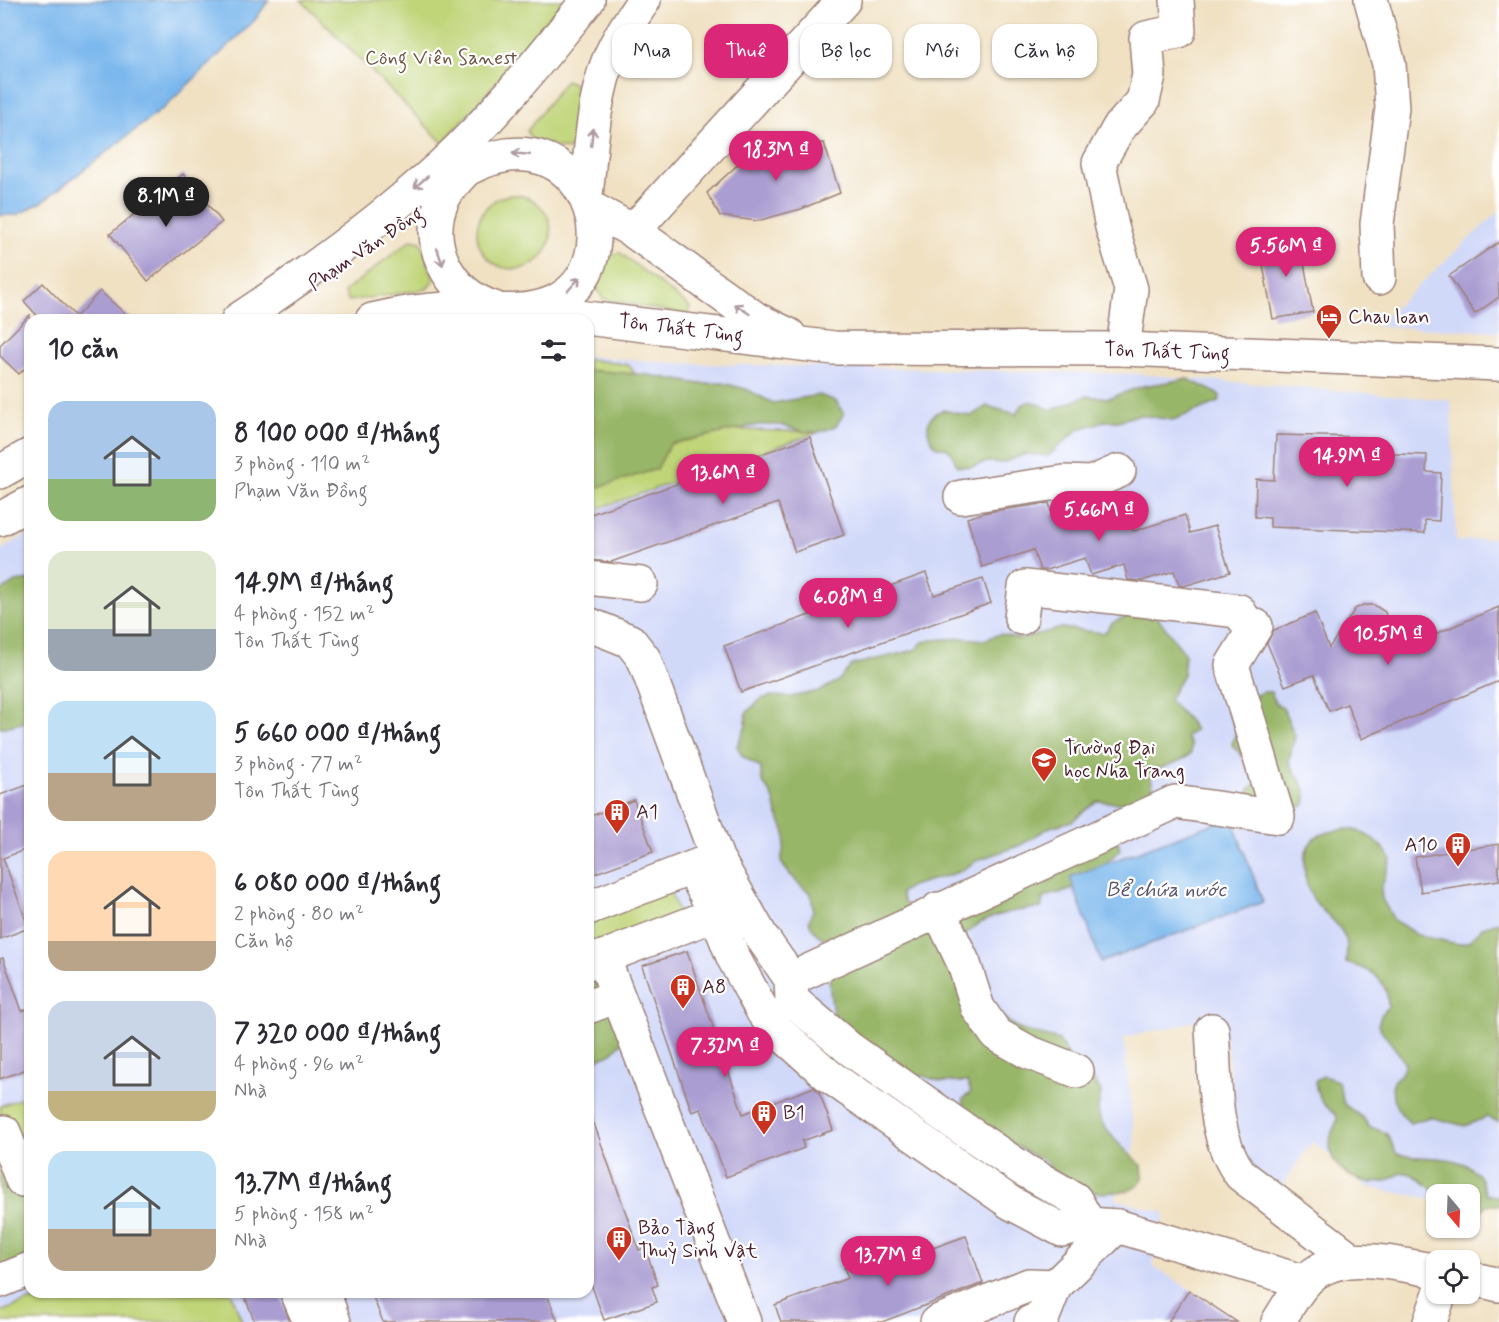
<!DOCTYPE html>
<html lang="vi">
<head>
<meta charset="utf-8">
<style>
	:root { --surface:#fff; --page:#f7f7f7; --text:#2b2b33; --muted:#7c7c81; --accent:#db2777 }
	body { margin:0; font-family:Mynerve,sans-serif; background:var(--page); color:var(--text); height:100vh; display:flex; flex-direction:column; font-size:22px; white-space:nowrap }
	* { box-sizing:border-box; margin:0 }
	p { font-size:20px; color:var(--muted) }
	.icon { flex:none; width:33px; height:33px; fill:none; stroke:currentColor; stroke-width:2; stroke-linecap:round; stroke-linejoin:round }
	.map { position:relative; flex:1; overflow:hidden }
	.drawer { position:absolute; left:24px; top:314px; width:570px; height:984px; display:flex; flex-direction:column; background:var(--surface); border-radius:18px; box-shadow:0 2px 4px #0004 }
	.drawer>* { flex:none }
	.guide { position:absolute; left:612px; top:24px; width:570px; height:54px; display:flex; gap:12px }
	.needle { width:39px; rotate:161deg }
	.controls { position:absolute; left:1426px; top:1184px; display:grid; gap:12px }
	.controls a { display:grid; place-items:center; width:54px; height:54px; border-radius:12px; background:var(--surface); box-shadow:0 2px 4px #0004; font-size:30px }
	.price { position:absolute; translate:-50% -51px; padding:0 14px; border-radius:21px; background:var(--accent); color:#fff; font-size:20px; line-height:39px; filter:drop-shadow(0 2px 3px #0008) }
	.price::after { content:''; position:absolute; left:50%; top:36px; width:18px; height:14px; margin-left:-9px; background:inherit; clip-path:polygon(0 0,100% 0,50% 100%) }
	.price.on { background:#222; color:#fff }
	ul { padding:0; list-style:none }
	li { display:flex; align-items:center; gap:18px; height:150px; padding:0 24px }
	li span { display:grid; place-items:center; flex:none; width:168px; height:120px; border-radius:18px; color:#555 }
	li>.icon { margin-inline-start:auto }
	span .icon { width:72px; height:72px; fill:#fffc; stroke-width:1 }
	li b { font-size:26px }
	h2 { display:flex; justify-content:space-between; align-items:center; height:72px; padding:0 24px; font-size:26px }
	.tag { padding:0 21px; border-radius:18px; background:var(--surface); box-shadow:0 2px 4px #0004; font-size:21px; line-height:54px }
	.tag.on { background:var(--accent); color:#fff }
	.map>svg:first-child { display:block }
</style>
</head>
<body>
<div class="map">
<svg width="1499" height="1322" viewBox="0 0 1499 1322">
	<rect width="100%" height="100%" fill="#fff"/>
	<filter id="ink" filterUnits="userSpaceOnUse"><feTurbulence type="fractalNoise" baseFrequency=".0167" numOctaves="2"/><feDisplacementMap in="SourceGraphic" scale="12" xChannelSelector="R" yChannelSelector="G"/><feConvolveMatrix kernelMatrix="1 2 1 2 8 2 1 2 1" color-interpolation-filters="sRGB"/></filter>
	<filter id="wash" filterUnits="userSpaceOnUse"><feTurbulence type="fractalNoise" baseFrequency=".008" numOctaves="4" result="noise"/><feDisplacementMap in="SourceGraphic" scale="24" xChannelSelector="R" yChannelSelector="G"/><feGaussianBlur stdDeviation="1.35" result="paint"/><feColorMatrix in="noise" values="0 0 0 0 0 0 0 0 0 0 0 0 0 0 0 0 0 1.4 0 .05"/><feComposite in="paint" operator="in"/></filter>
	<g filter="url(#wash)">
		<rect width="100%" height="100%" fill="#f0e1c3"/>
		<g fill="#d1d9f9">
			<polygon points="1499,211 1499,332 1375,326"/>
			<polygon points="588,356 669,363 1136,374 1451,400 1456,542 1499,537 1499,1202 1470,1202 1470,1194 1437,1194 1437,1200 1366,1187 1313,1141 1277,1192 1238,1160 1229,1063 1221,1015 1124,1038 1135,1146 1115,1199 1165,1213 1153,1266 1238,1320 1236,1322 0,1322 0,550 30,533 30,1292 588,1292"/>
		</g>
		<g fill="#c0d478" stroke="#857a52" stroke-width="1.5">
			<polygon points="301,0 563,0 540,32 443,143"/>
			<polygon points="566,80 578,86 576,146 567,150 531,139 527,131"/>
			<circle cx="514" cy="232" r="37"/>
			<polygon points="411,240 421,242 434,280 427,289 349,301 344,292"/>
			<polygon points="619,252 690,307 687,315 603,299 597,288 608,257"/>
			<polygon points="588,359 629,365 671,428 819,432 588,512"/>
			<polygon points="668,885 688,939 624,964 588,999 588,914"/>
			<polygon points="30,1095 30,1244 0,1255 0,1106"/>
			<polygon points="54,1292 231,1292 242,1322 0,1322 0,1312"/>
		</g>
		<g fill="#98b668" stroke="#716a4a" stroke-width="1.5">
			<polygon points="588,370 649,375 700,384 722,383 746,389 773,403 819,395 836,401 844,414 835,427 819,432 805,432 780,425 758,425 670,444 657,469 596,488 594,495 596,513 588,530"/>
			<path d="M1187,379L1217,393L1220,396L1219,402L1173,420L1138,415L1118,421H1104L1079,429L1048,456L1026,454L1002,463L987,462L970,467L957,466C952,455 951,446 937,447C925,435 923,417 943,410L971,416L987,406L1016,414L1021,405L1031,401L1052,410L1086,396L1109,398L1143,386Z"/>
			<polygon points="30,580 30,721 0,728 0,592 15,582"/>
			<path d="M1132,613L1155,614L1185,654L1183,674L1169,700C1178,710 1189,719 1195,730L1186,737L1191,745V753C1180,765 1163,764 1150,774L1155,795L1134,804L1097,801L1072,821L1050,827L1021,845L978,860L959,872L911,886L901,893L904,902L912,909L1118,841L1120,850C1104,864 1089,881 1070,890C1061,894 1053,892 1043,898L1041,908C1012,910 979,916 960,940L995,1012L1021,1030L1059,1040L1069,1057L1090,1076L1101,1091C1101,1098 1098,1104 1098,1110C1098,1128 1130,1154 1142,1166L1143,1177L1138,1186L1127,1191L1104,1193L1080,1190L1053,1171L1045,1161L1014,1145L964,1110L963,1099L971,1092L967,1082H942L920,1075L908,1079L833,1014L829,981L835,972L834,941C820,939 814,934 809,921L813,910L811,893C801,888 787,872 781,862C785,835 790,842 778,816C775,811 776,803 773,798C767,784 761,789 761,768L742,756L737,746L746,726V713L761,699L771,696L790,697L820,691L838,681L852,665L915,650L923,642L933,640L963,638L984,640L1000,634L1020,639L1061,628L1104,633L1112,623Z"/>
			<path d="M1263,692H1271L1276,704L1283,708L1295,736L1289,761C1294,776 1312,788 1304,806L1287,811L1251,798L1249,789L1256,784L1244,758L1232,745C1232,736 1250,707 1256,695Z"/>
			<path d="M1345,829C1362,828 1383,844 1391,859L1381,889L1382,899L1394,920L1417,935L1458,944L1468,942L1483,927L1499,922V1122L1487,1117L1465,1126L1430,1117L1410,1123C1397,1111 1390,1099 1393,1081L1401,1074L1405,1064C1398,1050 1386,1039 1378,1025L1381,1015L1388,1007C1389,979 1371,969 1346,963C1346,956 1348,947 1346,940C1340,922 1324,915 1314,900C1303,885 1298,848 1318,836C1325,832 1336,831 1345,829Z"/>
			<polygon points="588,979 600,980 624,1040 612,1053 588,1063"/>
			<path d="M1323,1076L1338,1081L1344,1104L1364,1119L1370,1128C1393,1132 1387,1138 1397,1154C1423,1162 1459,1150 1479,1176C1482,1181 1484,1189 1486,1194L1499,1197V1205H1486L1480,1212L1470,1215L1473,1206L1470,1194L1459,1192L1436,1194C1392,1150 1405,1189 1367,1182C1342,1177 1324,1159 1332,1132C1334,1126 1339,1122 1336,1115C1335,1112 1332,1112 1329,1109C1320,1102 1316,1092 1315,1081Z"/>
			<polygon points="30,1173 30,1257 0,1282 0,1177 13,1178"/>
		</g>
		<g fill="#7ab7ed" stroke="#626b8c" stroke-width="1.5">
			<polygon points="0,0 269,0 254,21 166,106 42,202 17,215 0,215"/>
			<polygon points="1231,817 1263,902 1101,962 1070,877"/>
		</g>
		<g id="blocks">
			<g fill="#aa9dd2">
				<polygon points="824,143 840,193 801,209 757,221 720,216 707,193 757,147"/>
				<polygon points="183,174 222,222 148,281 110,234"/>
				<polygon points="1299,236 1313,312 1273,319 1259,244"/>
				<polygon points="1499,242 1499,297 1475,314 1449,276"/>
				<polygon points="43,283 76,317 100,291 132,320 41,320 24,301"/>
				<polygon points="30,315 30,363 19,374 0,356 0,345"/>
				<polygon points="1276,435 1362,437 1362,453 1427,455 1426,472 1441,473 1439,521 1425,520 1425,533 1270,527 1270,518 1255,517 1256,479 1274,480"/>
				<polygon points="810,437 844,535 795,552 778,503 611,562 588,560 588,515"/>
				<polygon points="1105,497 1110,512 1134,531 1185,515 1190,533 1215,526 1230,572 1184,586 1179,585 1174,571 1142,581 1128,580 1124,565 1091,575 1085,558 1046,570 1040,570 1033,550 982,567 967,518 987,512 1049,503 1052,514"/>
				<polygon points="926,573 934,595 983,579 991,603 741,692 724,646"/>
				<polygon points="1363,605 1374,605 1385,612 1387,619 1388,654 1499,607 1499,681 1361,739 1347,704 1329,711 1314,675 1285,686 1267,643 1274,630 1315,613 1329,648 1355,609"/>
				<polygon points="30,784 30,848 3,858 29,928 0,939 0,795"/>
				<polygon points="634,800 653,852 588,876 588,817"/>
				<polygon points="1499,844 1499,880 1421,892 1415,857"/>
				<polygon points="687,951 743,1114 814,1087 819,1092 833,1130 802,1141 804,1148 726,1177 701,1109 692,1112 642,966"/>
				<polygon points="3,958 22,1011 30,1008 30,1068 0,1079 0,959"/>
				<polygon points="591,1115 639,1250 645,1248 658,1285 652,1287 657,1302 604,1320 588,1275 588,1116"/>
				<polygon points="966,1236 983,1283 882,1322 781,1322 775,1305 848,1278 844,1268 884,1253 888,1264"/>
				<polygon points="1189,1290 1237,1322 1168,1322"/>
				<polygon points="243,1292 279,1292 290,1322 255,1322"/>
				<polygon points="371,1292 546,1292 558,1322 383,1322"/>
			</g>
		</g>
	</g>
	<g filter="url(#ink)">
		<use href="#blocks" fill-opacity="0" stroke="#9d8077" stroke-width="1.5"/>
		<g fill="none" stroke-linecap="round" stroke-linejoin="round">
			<g stroke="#9d8077" stroke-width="36">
				<g id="minor">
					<polyline points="1371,0 1389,64 1392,108 1377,224 1379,278"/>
					<polyline points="633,231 844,0"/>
					<polyline points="1123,349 1131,289 1112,227 1099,163 1118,129 1143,101 1149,75 1146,38 1179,31 1177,0"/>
					<polyline points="961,497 1064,482 1091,483 1119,471"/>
					<polyline points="588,578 641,584"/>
					<polyline points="588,624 630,641 644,659 717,858 761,936 791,979 792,1000 850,1049 953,1122 1024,1170 1075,1199 1089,1224"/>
					<polyline points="692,868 716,914 733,957 763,1012 777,1030 829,1076 1011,1203 1062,1230 1089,1224 1117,1226 1305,1282"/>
					<polyline points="588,908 712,860"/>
					<polyline points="938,909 964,964 978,1008 996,1034 1028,1052 1077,1071"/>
					<polyline points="603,957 744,1322"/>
					<polyline points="588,963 716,914"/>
					<polyline points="791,979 1175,802 1278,817 1232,665 1256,626 1245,621 1239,611 1025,587 1021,618"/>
					<polyline points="588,1007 617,996"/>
					<path d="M1212,1030C1216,1078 1211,1136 1241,1175L1351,1259"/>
					<polyline points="4,1132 22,1180"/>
					<polyline points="1470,1278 1499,1285"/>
					<polyline points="0,1281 30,1269"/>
					<polyline points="297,1292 310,1322"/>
					<polyline points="323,1292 334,1322"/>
					<polyline points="937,1322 1029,1285 1055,1286"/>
					<polyline points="1031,1322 1043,1317 1055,1286 1117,1226"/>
					<path d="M1278,1322C1286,1309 1294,1295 1304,1283C1336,1246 1395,1264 1437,1271"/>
					<polyline points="1430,1322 1440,1293"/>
				</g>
			</g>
			<g stroke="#9d8077" stroke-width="36">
				<g id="major">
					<path d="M479,155C468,169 453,181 444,197C422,242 448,294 494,308"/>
					<path d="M586,195C591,153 592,111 605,70C613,45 629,22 644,0"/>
					<polyline points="591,208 633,231 756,319 789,335"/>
					<polyline points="528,311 834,348 1123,349 1499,364"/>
					<path d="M238,320C309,273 379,222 442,165C496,115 542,57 588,0"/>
					<path d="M372,320C397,314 422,310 448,309C483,307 518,317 552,303C637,265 585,108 469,168"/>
					<polyline points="0,472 30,455"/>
					<polyline points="0,519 30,503"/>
				</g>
			</g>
			<use href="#minor" stroke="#fff" stroke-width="33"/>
			<use href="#major" stroke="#fff" stroke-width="33"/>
		</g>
		<defs><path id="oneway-shaft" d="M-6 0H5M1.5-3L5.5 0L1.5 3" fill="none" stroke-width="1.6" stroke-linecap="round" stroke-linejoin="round" transform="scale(1.5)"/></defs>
		<g stroke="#ae9aa0">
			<use href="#oneway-shaft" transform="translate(592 137) rotate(-85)"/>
			<use href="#oneway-shaft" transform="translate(521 154) rotate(-175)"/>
			<use href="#oneway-shaft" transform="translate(421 182) rotate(140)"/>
			<use href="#oneway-shaft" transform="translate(440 257) rotate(71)"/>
			<use href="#oneway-shaft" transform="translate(574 284) rotate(-48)"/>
			<use href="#oneway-shaft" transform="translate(742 309) rotate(-146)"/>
		</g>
	</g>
	<defs>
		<g id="hotel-pin" transform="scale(1.35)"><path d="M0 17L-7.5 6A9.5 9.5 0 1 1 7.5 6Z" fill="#c8321e" stroke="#fff"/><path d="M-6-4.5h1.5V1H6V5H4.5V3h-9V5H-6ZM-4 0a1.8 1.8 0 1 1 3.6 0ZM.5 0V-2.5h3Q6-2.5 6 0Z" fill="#fff"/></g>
		<g id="university-pin" transform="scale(1.35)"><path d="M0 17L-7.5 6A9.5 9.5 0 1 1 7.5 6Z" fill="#c8321e" stroke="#fff"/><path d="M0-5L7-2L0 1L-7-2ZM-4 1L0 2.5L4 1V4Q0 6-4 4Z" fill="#fff"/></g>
		<g id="building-pin" transform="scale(1.35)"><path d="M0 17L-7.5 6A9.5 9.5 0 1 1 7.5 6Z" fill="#c8321e" stroke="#fff"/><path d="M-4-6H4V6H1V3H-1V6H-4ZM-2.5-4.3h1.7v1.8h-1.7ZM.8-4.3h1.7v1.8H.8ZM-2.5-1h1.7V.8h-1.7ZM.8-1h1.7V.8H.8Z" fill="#fff"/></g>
	</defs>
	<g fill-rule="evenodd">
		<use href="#hotel-pin" x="1329" y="317"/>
		<use href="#university-pin" x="1044" y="760"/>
		<use href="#building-pin" x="617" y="812"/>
		<use href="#building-pin" x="1458" y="845"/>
		<use href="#building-pin" x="683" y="987"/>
		<use href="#building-pin" x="764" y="1113"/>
		<use href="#building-pin" x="619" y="1239"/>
	</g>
	<g text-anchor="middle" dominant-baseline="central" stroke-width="4.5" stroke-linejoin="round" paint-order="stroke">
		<g font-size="20" fill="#6d5542" stroke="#fff">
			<text x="441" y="58">Công Viên Sanest</text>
		</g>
		<g font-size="20" fill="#4a1f2b" stroke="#fff">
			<text transform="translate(366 249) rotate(-34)">Phạm Văn Đồng</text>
			<text transform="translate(681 329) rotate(7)">Tôn Thất Tùng</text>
			<text transform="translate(1167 352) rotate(2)">Tôn Thất Tùng</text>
		</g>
		<g font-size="20" fill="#4a1f2b" stroke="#fff" text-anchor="start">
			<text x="1348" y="317">Chau loan</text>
			<text x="1064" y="748">Trường Đại<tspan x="1064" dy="23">học Nha Trang</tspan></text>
			<text x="636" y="812">A1</text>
			<text x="1438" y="845" text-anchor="end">A10</text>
			<text x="702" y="987">A8</text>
			<text x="783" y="1113">B1</text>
			<text x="638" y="1228">Bảo Tàng<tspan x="638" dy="23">Thuỷ Sinh Vật</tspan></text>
		</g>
		<g font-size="21" font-style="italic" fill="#5b546f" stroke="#fff">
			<text x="1166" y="890">Bể chứa nước</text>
		</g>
	</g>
</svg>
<div class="controls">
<a><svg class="needle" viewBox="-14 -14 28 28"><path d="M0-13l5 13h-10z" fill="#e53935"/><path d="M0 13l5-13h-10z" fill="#7c7c81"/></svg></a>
<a><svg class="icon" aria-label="locate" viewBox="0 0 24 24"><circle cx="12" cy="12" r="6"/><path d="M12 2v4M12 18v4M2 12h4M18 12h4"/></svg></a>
</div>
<b class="price" style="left:776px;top:182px">18.3M ₫</b>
<b class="price on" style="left:166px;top:228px">8.1M ₫</b>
<b class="price" style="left:1286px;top:278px">5.56M ₫</b>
<b class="price" style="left:1347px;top:488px">14.9M ₫</b>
<b class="price" style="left:723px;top:505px">13.6M ₫</b>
<b class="price" style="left:1099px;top:542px">5.66M ₫</b>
<b class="price" style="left:848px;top:629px">6.08M ₫</b>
<b class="price" style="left:1388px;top:666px">10.5M ₫</b>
<b class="price" style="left:725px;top:1078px">7.32M ₫</b>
<b class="price" style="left:888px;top:1287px">13.7M ₫</b>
<div class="guide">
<a class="tag">Mua</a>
<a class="tag on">Thuê</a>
<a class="tag">Bộ lọc</a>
<a class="tag">Mới</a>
<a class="tag">Căn hộ</a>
</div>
<section class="drawer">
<h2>10 căn<svg class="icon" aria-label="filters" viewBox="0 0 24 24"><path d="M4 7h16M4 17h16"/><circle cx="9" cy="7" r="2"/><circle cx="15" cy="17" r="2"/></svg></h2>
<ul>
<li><span style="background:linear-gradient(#a9c7e8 65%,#8fb573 0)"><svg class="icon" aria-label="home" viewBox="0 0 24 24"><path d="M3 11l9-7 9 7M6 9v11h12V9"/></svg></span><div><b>8 100 000 ₫/tháng</b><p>3 phòng · 110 m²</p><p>Phạm Văn Đồng</p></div></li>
<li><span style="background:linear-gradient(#dfe7d0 65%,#9aa5b1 0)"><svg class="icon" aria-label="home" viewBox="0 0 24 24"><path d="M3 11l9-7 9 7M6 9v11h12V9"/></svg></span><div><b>14.9M ₫/tháng</b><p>4 phòng · 152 m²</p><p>Tôn Thất Tùng</p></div></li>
<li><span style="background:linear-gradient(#bfe0f5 60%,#b9a48a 0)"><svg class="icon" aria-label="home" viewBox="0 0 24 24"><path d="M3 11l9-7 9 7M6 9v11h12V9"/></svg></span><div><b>5 660 000 ₫/tháng</b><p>3 phòng · 77 m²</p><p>Tôn Thất Tùng</p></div></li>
<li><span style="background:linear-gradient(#ffd9b3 75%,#b9a48a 0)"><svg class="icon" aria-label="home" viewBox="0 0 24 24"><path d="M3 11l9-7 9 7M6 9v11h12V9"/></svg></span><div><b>6 080 000 ₫/tháng</b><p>2 phòng · 80 m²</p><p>Căn hộ</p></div></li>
<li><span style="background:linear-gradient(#c9d6e8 75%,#c2b280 0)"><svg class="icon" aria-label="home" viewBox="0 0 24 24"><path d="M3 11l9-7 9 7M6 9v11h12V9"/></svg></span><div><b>7 320 000 ₫/tháng</b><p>4 phòng · 96 m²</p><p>Nhà</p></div></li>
<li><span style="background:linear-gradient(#bfe0f5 65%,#b9a48a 0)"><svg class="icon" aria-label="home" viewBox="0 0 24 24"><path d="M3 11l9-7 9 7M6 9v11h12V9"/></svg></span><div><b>13.7M ₫/tháng</b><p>5 phòng · 158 m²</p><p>Nhà</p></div></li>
</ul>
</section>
</div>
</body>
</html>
